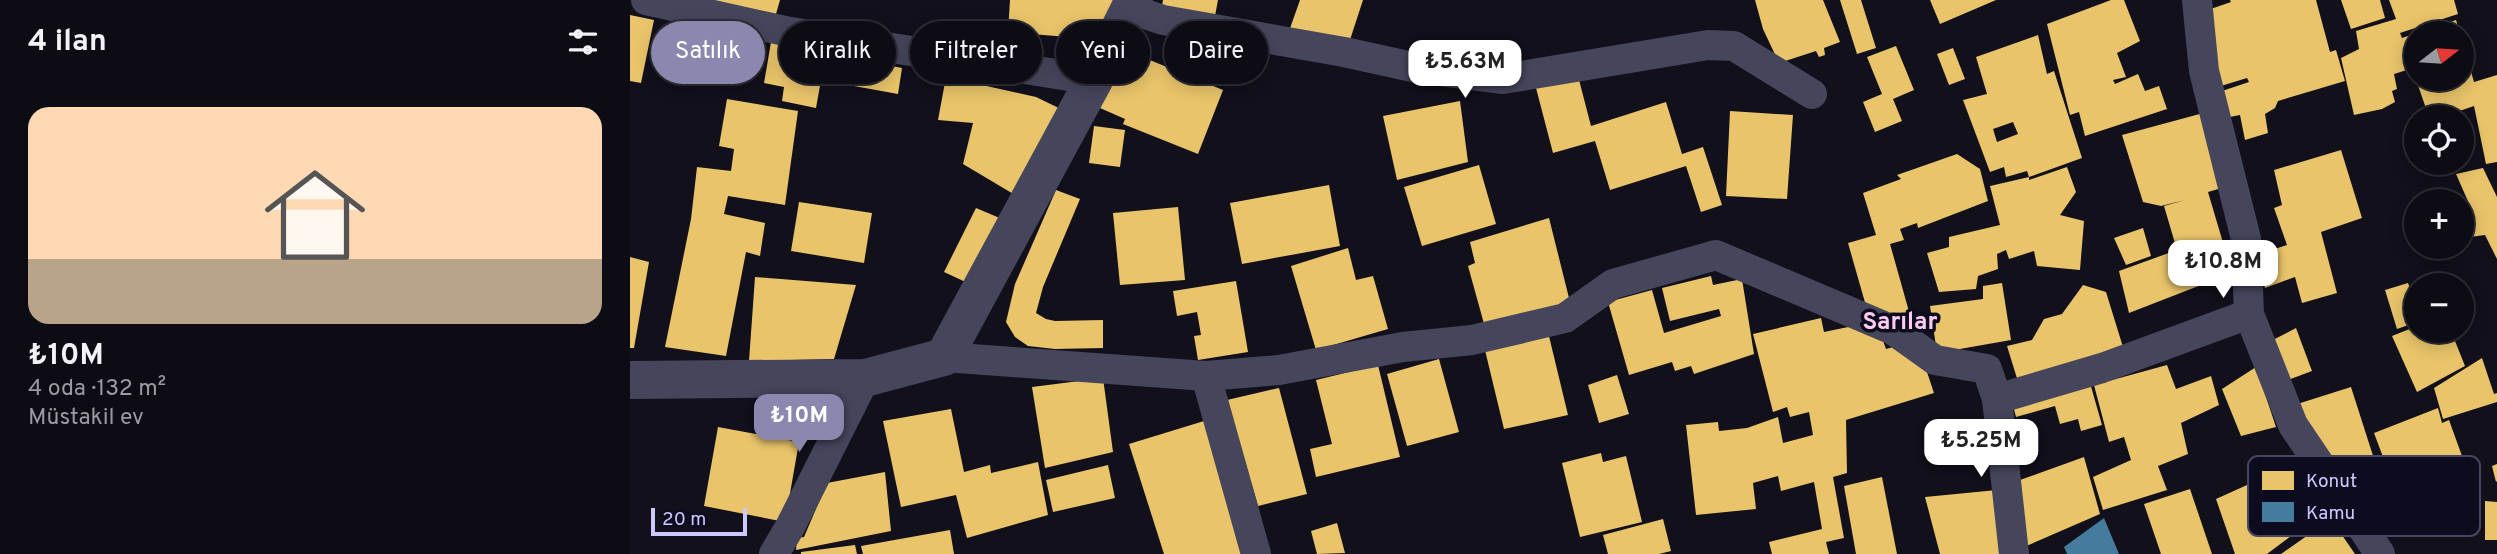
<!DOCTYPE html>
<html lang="tr">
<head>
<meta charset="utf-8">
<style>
	:root { --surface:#0d0c14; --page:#16151d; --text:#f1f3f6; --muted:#9a9ba0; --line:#2d2c34; --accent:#8a88af }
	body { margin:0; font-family:Overpass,sans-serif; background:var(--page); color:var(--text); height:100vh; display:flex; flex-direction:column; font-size:26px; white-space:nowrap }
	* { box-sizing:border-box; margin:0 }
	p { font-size:23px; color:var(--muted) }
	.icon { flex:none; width:38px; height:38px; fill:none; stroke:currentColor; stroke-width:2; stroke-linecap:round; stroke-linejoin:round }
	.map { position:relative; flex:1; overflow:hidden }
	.drawer { display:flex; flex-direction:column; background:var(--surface); width:630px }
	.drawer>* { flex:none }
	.top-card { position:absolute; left:21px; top:21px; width:665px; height:63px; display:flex; gap:14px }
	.needle { width:46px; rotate:73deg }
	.controls { position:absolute; left:1774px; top:21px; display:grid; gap:14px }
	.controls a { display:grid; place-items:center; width:70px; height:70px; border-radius:50%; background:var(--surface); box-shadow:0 4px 18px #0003,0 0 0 2px var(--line); font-size:35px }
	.scale { position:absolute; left:21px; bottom:18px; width:96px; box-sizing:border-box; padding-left:7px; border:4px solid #cbc9ff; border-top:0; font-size:19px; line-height:24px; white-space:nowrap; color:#cbc9ff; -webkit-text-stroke:5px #0d0c1f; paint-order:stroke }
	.price { position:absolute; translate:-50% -60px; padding:0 16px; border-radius:14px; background:#fff; color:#222; font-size:23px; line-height:46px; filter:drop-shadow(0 2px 4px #0008) }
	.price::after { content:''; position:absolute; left:50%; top:42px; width:21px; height:16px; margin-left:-10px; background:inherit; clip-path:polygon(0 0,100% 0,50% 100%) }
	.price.selected { background:var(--accent); color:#fff }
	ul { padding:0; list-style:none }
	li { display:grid; align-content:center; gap:14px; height:371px; padding:0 28px }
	li span { display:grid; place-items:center; height:217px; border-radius:21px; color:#555 }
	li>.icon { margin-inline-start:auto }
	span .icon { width:126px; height:126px; fill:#fffc; stroke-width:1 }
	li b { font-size:30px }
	h2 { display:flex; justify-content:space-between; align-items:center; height:84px; padding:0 28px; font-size:30px }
	.pill { padding:0 24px; border-radius:32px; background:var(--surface); box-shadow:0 4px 18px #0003,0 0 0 2px var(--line); font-size:24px; line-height:63px }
	.pill.selected { background:var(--accent); color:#fff }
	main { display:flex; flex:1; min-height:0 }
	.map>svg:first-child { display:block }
</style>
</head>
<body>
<main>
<section class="drawer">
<h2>4 ilan<svg class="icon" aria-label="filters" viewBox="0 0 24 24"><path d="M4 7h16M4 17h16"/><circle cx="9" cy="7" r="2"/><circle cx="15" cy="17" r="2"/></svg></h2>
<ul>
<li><span style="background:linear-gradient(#ffd9b3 70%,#b9a48a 0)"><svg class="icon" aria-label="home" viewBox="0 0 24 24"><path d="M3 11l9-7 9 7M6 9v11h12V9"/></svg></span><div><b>₺10M</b><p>4 oda · 132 m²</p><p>Müstakil ev</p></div></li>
</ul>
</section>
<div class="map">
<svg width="1867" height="554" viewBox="0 0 1867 554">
	<rect width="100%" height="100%" fill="#11101b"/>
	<g fill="#e9c46a" fill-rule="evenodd">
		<polygon points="71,0 150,0 146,14 70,5"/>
		<polygon points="380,0 488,0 474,40 378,32"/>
		<polygon points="533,0 588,0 585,16 532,6"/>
		<polygon points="670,0 733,0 718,46 658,34"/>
		<polygon points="1125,0 1193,0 1210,42 1194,48 1195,55 1189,57 1186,51 1149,63 1133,29"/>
		<polygon points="1210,0 1231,0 1246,48 1227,54"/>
		<polygon points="1300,0 1366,0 1310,24"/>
		<polygon points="1481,0 1494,0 1510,41 1487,53 1496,77 1483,80 1485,84 1508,74 1515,91 1529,86 1537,109 1455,136 1449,112 1440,115 1417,24"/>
		<polygon points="1600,0 1686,0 1700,52 1706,50 1715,81 1648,101 1645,108 1635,114 1638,133 1615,140 1610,115 1589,119 1583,94 1619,82 1617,78 1581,89 1572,12 1601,2"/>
		<polygon points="1711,0 1750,0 1755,18 1721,29"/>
		<polygon points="1759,0 1824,0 1828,14 1770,33 1772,38 1787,33 1787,79 1832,79 1833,44 1844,82 1867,75 1867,162 1856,164 1844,106 1812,117 1799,117 1774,45 1780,69 1764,74 1767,89 1762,91 1765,102 1752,109 1724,115 1711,58 1729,49 1726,31 1766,19"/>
		<polygon points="0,15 24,20 11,83 0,81"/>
		<polygon points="1826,20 1830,33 1788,33"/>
		<path d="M1408,35L1417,74L1424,71L1452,158L1399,177L1397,171L1376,177L1374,167L1360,172L1333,100L1357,94L1346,57ZM1383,122L1388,134L1367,142L1363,129Z"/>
		<polygon points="141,42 272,68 268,94 191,80 186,108 152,101 154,87 134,83"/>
		<polygon points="1266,46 1284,90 1263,99 1272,121 1245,132 1233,102 1252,94 1237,57"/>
		<polygon points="1323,48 1335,79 1319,85 1307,54"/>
		<polygon points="493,49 593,90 568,154 493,124 495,119 470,108"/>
		<polygon points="948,76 961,126 1036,102 1052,154 1073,147 1092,205 1071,212 1056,166 980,190 965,141 923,153 906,88"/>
		<polygon points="316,77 406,97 435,111 390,198 333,164 343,123 308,120"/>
		<polygon points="97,99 168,111 155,205 98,196 94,214 135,223 130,256 116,252 96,356 35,347 61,219 67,167 101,171 104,149 89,146"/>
		<polygon points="830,101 838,162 767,180 753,116"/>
		<polygon points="1100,111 1163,115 1157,199 1096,196"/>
		<polygon points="1577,112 1595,187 1578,192 1602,273 1499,313 1489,271 1547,250 1534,206 1555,200 1531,206 1513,202 1492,135"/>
		<polygon points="464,126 495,130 490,167 459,163"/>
		<polygon points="1711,150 1732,218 1691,232 1707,293 1672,303 1665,277 1635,288 1626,255 1657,245 1644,208 1652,205 1644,170"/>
		<polygon points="1327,154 1350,169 1358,201 1288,228 1287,223 1270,229 1274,240 1260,244 1280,315 1260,321 1236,306 1218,243 1246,235 1233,193 1271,179 1267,175"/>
		<polygon points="849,165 866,224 792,246 774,187"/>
		<polygon points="1437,167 1446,192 1430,215 1454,221 1450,270 1407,266 1404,251 1379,259 1376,250 1367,254 1368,269 1348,276 1346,289 1309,292 1297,253 1319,247 1319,237 1370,225 1360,186 1399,177 1399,180"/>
		<polygon points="1853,168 1867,197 1867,259 1855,235 1840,237 1833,211 1841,208 1826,174"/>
		<polygon points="699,185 710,246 612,264 600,203"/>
		<polygon points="426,190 450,199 413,287 406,313 416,319 425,321 473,320 473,348 425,349 398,346 385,337 376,322 385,284"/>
		<polygon points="169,202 242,213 234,263 161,251"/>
		<polygon points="548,207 555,280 490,285 483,213"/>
		<polygon points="346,208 372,219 342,285 314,272"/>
		<polygon points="919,218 941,306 856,331 838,266 845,263 840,242"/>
		<polygon points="1513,228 1521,256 1496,265 1484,238"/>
		<polygon points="718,248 726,280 743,276 758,329 686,350 661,266"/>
		<polygon points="0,257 19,262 4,348 0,348"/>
		<polygon points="1081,276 1083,285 1112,279 1124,354 1064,374 1061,366 1045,371 1042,362 999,375 978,302 1022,290 1034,333 1091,316 1089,309 1040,321 1032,288"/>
		<polygon points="125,277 226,285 204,359 119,361"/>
		<polygon points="606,281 618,352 568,360 564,336 571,335 567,312 547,316 543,291"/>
		<polygon points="1372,283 1381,340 1307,353 1300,306 1353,299 1353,286"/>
		<polygon points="1778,283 1787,307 1787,322 1767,329 1755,290"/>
		<polygon points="1453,285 1476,292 1493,347 1390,388 1377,346 1402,340 1414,319 1432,314"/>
		<polygon points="1191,318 1194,332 1223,326 1250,332 1256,349 1267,346 1292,357 1304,393 1216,420 1217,473 1203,477 1214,538 1196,542 1199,554 1142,554 1139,542 1192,529 1184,482 1151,491 1148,476 1123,483 1126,509 1066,515 1056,425 1088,422 1089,431 1117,428 1148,417 1153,443 1183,435 1179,412 1160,417 1157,407 1143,412 1123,334"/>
		<polygon points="1787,326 1787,331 1821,331 1835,366 1787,392 1762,336"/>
		<polygon points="1666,328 1682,371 1650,383 1635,344"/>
		<polygon points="918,332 938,415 874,429 854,346"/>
		<polygon points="1852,358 1864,394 1867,393 1867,402 1813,419 1804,388"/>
		<polygon points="809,359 829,432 777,446 757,374"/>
		<polygon points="748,365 770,457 686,477 680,449 702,444 686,380"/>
		<polygon points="1537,365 1546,389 1581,376 1589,405 1551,423 1558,454 1528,466 1537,490 1473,510 1463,477 1501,460 1494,437 1479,442 1464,385"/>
		<polygon points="1626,367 1646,427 1611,436 1592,389"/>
		<polygon points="987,375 999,414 969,423 958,385"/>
		<polygon points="1458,376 1472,425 1451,431 1448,419 1430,424 1425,406 1386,417 1381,398"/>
		<polygon points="473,378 483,452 415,468 402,387"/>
		<polygon points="1721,387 1745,462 1701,474 1661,406"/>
		<polygon points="649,388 677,494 628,506 597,400"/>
		<polygon points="1808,408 1812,423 1819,420 1836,467 1768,497 1744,433"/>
		<polygon points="321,409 334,472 360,465 361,473 408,462 418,515 337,538 326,495 271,507 253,421"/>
		<polygon points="574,421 613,554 534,554 499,444"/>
		<polygon points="88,427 169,442 155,522 74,506"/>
		<polygon points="971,453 973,462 996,456 1012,522 950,537 932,463"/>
		<polygon points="1454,457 1470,514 1394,547 1379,484"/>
		<polygon points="1867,464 1867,481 1866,482 1862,466"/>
		<polygon points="478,465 485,498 423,512 416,480"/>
		<polygon points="1648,471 1677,524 1637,554 1605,554 1586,499"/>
		<polygon points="255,472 261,531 166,550 167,538 174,537 197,483"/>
		<polygon points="1252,477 1267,554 1226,554 1214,486"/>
		<polygon points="1560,489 1582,554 1531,554 1514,504"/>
		<polygon points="1367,490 1374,554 1310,554 1295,497"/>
		<polygon points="1855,501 1867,502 1867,540 1855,540"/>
		<polygon points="1033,519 1041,551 1029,554 978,554 973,535"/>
		<polygon points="1701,519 1725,554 1651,554"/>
		<polygon points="707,523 715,553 687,554 681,531"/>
		<polygon points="320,530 324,554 233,554 231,546"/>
		<polygon points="225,545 227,554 171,554 171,552"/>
	</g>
	<polygon fill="#457b9d" points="1474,518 1489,554 1437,554 1434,547"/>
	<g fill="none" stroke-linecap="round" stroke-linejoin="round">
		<g stroke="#45465c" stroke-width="30">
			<polyline points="16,0 155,31 464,80"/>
			<polyline points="1567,0 1574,71 1616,239 1619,314 1663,425 1750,554"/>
			<polyline points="500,9 533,20 714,52 787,68 873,79 1078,45 1104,46 1182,94"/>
			<polyline points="314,357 576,376 649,370 773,347 842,340 935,318 983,284 1086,255 1263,330 1305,360 1357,369 1367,399 1472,368 1619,314"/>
			<polyline points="576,376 626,554"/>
			<polyline points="1367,399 1384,554"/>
			<polyline points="144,554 160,527 235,378"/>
		</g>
		<polyline stroke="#45465c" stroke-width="38" points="0,380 235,378 314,357 464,80 504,0"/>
	</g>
	<g text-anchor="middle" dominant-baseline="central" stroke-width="7" stroke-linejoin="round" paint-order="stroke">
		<g font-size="24" font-weight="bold" fill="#ffcbf1" stroke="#0d0c1f">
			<text x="1270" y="323">Sarılar</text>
		</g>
	</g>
	<rect x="1618" y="456" width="232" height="80" rx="10" fill="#0d0c1f" stroke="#464562" stroke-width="2"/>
	<rect x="1632" y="471" width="32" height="19" fill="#e9c46a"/>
	<rect x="1632" y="502" width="32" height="20" fill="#457b9d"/>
	<g font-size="19" fill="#cbc9ff">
		<text x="1676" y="487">Konut</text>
		<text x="1676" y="519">Kamu</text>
	</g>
</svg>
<div class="controls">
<a><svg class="needle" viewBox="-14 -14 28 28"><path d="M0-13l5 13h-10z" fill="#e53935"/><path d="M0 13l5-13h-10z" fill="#9a9ba0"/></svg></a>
<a><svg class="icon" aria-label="locate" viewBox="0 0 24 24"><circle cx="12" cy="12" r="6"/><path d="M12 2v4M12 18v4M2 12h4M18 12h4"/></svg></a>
<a>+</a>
<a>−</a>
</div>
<div class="scale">20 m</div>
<b class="price" style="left:835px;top:100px">₺5.63M</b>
<b class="price" style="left:1593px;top:300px">₺10.8M</b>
<b class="price selected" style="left:169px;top:454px">₺10M</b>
<b class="price" style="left:1351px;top:479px">₺5.25M</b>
<div class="top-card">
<a class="pill selected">Satılık</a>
<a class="pill">Kiralık</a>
<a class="pill">Filtreler</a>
<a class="pill">Yeni</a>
<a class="pill">Daire</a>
</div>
</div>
</main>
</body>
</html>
